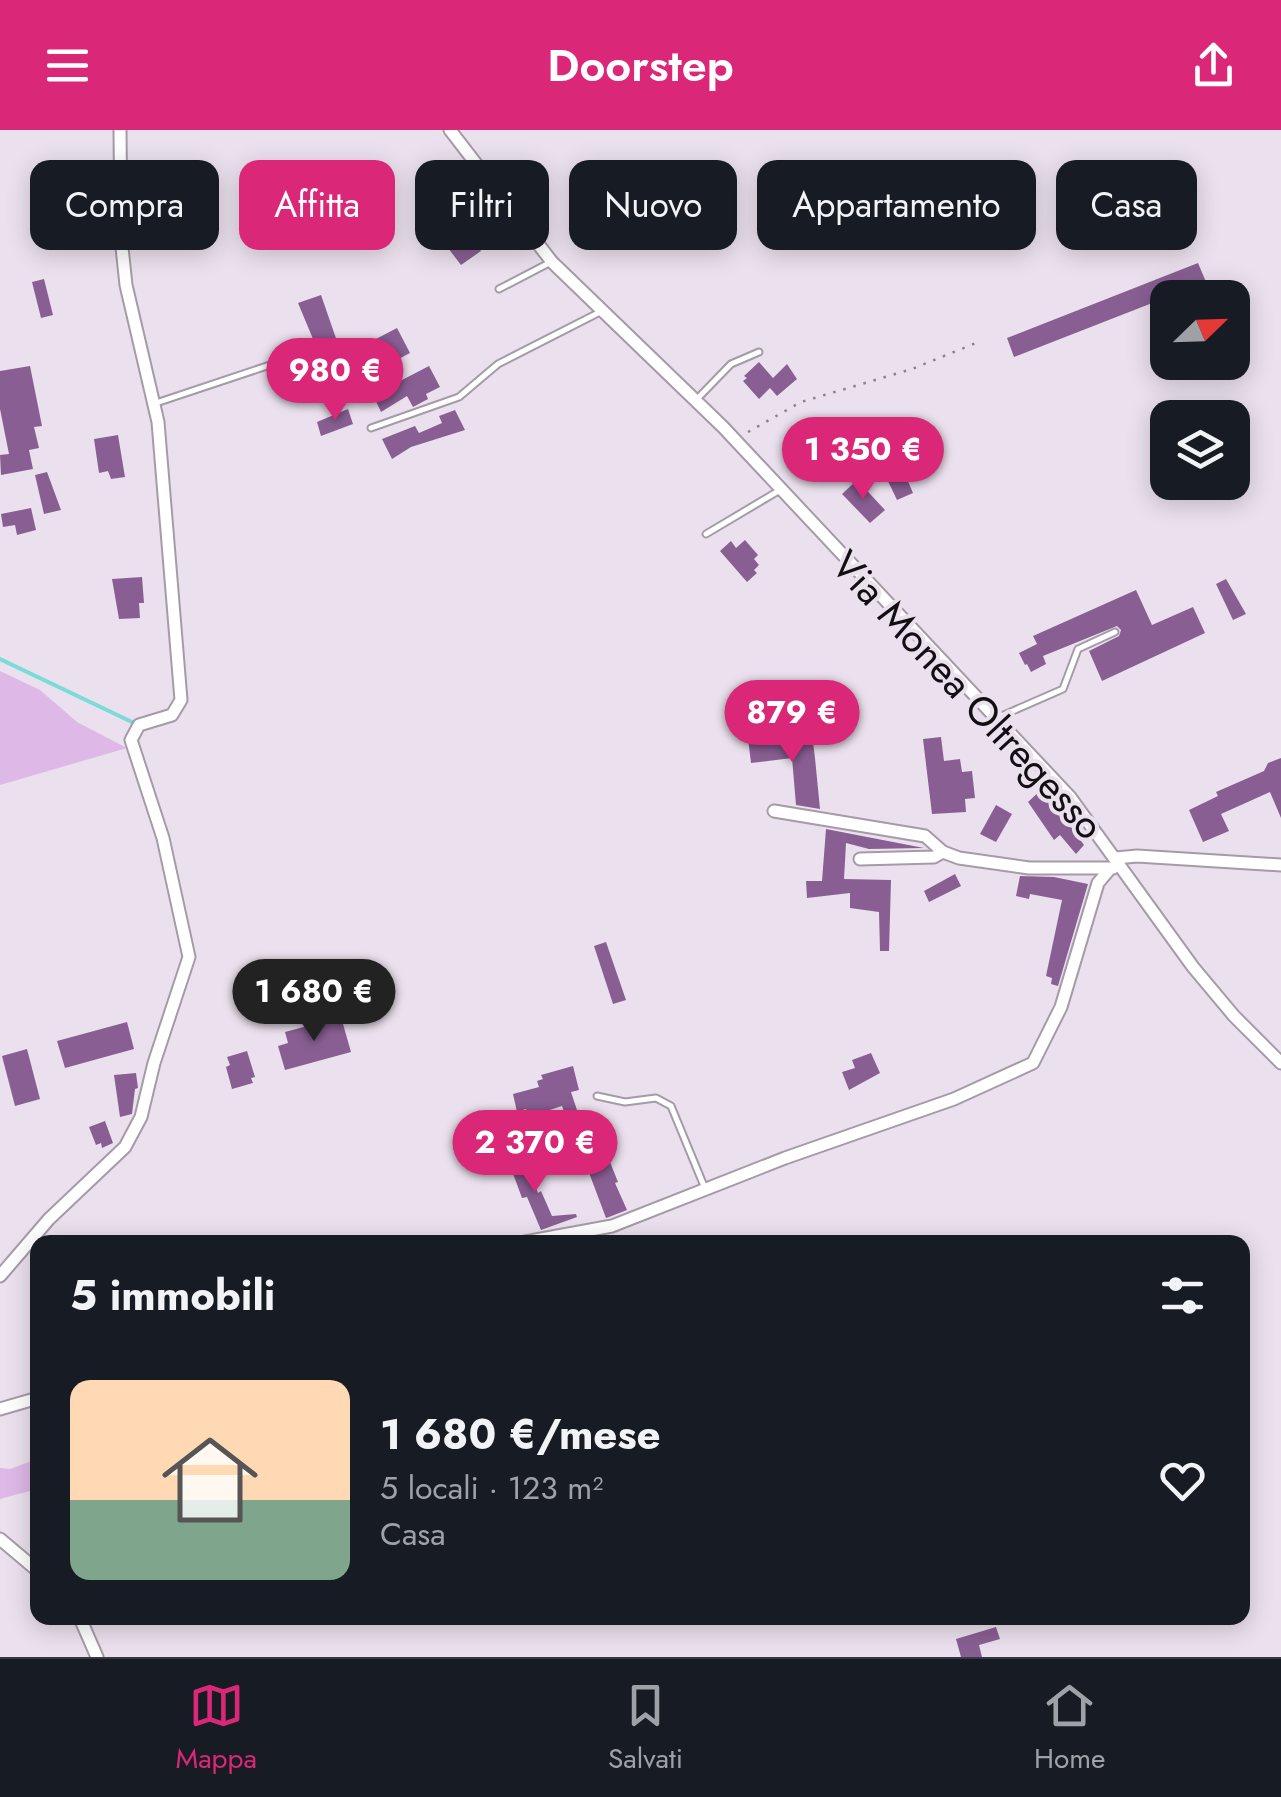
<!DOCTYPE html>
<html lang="it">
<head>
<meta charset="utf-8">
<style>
	:root { --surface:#171b24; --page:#242831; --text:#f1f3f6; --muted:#9ea1a6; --line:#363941; --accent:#db2777 }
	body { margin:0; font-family:Jost,sans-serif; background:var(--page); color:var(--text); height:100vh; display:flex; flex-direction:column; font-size:38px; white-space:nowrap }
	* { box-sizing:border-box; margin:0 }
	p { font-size:32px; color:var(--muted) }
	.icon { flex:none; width:55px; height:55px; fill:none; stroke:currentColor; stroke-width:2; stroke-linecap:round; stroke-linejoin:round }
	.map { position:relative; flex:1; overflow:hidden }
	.drawer { position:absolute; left:30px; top:1105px; width:1220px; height:390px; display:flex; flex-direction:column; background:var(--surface); border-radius:20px; box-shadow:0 5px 25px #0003 }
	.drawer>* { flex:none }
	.banner { position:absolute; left:30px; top:30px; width:1222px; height:90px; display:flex; gap:20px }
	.needle { width:65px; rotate:67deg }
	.controls { position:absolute; left:1150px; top:150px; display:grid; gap:20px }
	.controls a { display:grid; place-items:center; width:100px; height:100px; border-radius:20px; background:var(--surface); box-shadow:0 5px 25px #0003; font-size:50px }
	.price { position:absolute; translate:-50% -85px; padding:0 22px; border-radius:35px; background:var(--accent); color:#fff; font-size:32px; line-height:65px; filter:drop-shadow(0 2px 5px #0008) }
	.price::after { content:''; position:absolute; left:50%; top:60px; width:30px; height:22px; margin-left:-15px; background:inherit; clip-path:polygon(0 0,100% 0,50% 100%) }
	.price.on { background:#222; color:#fff }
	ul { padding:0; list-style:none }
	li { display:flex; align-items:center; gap:30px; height:250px; padding:0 40px }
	li span { display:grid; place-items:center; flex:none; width:280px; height:200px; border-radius:20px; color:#555 }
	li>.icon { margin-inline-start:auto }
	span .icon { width:120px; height:120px; fill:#fffc; stroke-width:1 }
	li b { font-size:42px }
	h2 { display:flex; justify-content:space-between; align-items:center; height:120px; padding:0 40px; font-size:42px }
	.chip { padding:0 35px; border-radius:20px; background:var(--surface); box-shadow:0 5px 25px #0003; font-size:35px; line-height:90px }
	.chip.on { background:var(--accent); color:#fff }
	header { display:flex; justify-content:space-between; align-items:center; height:130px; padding:0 40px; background:var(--accent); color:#fff; font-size:45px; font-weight:600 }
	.menu { display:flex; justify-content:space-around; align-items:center; height:140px; border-top:2px solid var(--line); background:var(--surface); font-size:28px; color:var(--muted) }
	.menu a { display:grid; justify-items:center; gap:5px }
	.menu .on { color:var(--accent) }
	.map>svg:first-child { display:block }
</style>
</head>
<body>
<header><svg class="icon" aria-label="menu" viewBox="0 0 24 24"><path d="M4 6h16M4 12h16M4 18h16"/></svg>Doorstep<svg class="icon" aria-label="share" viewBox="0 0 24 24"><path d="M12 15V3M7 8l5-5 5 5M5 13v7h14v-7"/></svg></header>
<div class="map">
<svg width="1281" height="1527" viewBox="0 0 1281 1527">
	<rect width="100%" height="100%" fill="#ebe1ee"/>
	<g fill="#deb9e7">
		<polygon points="0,541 40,560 77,592 127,618 0,655"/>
		<polygon points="37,1329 37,1359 0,1369 0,1338 10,1339"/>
	</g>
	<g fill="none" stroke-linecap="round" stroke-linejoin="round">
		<polyline stroke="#7bdbd6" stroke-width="4" points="0,529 132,592"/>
	</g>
	<g fill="#895f93">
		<polygon points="469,103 481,121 461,135 448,118"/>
		<polygon points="1198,133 1206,152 1014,227 1007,208"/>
		<polygon points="44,149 53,185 41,188 32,152"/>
		<polygon points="321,165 338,214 318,221 298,173"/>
		<polygon points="397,198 410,223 366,246 353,221"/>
		<polygon points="759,232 773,248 787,234 797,249 777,266 770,258 759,269 743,251 747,248 744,246"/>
		<polygon points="30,236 42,296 34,297 39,318 29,320 33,339 1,345 0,325 9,324 0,279 0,241"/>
		<polygon points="429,236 440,257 426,264 428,269 413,277 407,266 381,282 373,265"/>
		<polygon points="348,279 353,294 321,306 317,292"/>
		<polygon points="455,280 465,300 411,317 392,329 382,309 415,296 419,303 442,293 439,286"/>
		<polygon points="118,305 125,347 111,349 108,341 99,343 94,309"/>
		<polygon points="47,342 61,380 44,384 35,345"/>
		<polygon points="904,342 913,363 897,370 887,349"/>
		<polygon points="857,350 885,380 870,393 842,364"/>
		<polygon points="31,378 36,400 17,405 15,395 3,397 1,384"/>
		<polygon points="745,410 758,425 754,429 759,435 754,440 757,443 747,452 720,421 731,411 736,418"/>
		<polygon points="142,447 144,473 139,473 140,488 119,489 112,449"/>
		<polygon points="1226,449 1246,484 1233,490 1216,454"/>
		<polygon points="1136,460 1152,495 1193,477 1205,503 1102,551 1089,521 1119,506 1121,500 1117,496 1043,526 1046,534 1031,542 1027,534 1025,535 1019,523 1037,514 1033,506"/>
		<polygon points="812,605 815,628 820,679 796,675 792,628 751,633 748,608 770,606 771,614 797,611 796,607"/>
		<polygon points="941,607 944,631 960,629 962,642 972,641 975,668 965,669 966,682 932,684 923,609"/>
		<polygon points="1281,628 1281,688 1270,662 1221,684 1229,701 1203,712 1189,680 1218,666 1216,662 1264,641 1268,633"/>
		<polygon points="1043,658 1084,715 1076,724 1060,705 1054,710 1028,672"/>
		<polygon points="996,675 1012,684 996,712 980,704"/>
		<polygon points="826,699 924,718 869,719 846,713 844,749 891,750 889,821 880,821 879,782 850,778 850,763 807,768 806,751 822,751"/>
		<polygon points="955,744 961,756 929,772 924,761"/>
		<polygon points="1020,746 1054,747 1088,754 1058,856 1051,854 1052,848 1046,846 1062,770 1030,764 1029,769 1016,766"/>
		<polygon points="606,812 626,870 613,874 594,816"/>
		<polygon points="341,887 351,922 285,940 278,916 288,913 285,902"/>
		<polygon points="127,892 134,919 65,938 57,911"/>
		<polygon points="27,919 40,969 15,976 2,926"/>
		<polygon points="247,921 255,947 251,948 253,953 232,959 226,937 230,935 227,927"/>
		<polygon points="871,923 880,943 849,960 842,942 855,938 852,930"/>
		<polygon points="573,936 579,960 571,962 578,983 586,980 607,1033 610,1032 618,1052 615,1053 627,1080 609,1087 606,1088 582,1024 578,1025 579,1030 554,1033 550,1021 576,1015 562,976 528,987 526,979 517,982 513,964 539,957 537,951 543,949 541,945"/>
		<polygon points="136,943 138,958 135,959 132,984 120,987 114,945"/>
		<polygon points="105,991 113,1013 102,1018 101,1013 96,1015 89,997"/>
		<polygon points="525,1027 538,1063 541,1061 552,1086 576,1084 577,1087 541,1100 527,1067 522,1068 508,1030"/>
		<polygon points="996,1497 1000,1509 979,1515 982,1527 961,1527 956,1509"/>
	</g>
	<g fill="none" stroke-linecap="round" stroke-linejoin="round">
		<g stroke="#a59ba7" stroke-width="9">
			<g id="service">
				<polyline points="499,159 549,133"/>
				<polyline points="698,268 731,234 759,222"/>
				<polyline points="156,273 285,230 350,236"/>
				<polyline points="371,298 459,267 498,234 600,182"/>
				<polyline points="706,404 780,360"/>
				<polyline points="999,587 1063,559 1078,519 1115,502"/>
				<polyline points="597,966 625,972 656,968 671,976 704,1056"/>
			</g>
		</g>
		<g stroke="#a59ba7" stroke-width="15">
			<g id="minor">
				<polyline points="450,0 552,132 723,297 1070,667 1193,837 1234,886 1281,933"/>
				<polyline points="774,681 925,706 943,722 959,728 1029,738 1113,738"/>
				<polyline points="1116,728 1137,726 1281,735"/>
				<polyline points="860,729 934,727 943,722"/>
				<polyline points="525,1112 612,1096 785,1028 954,969 1033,933 1061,877 1098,753 1109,740"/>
				<polyline points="0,1146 49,1089 125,1017 141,987 154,933 189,827 163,708 131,610 139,595 172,585 181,570 158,292 126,155 121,108 120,0"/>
				<polyline points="0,1279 38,1268"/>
				<polyline points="0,1409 38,1441"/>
				<polyline points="80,1488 97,1527"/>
			</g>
		</g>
		<polyline stroke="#8a838c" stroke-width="2.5" stroke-dasharray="2.5 8" stroke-linecap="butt" points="748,302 801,272 912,239 976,213"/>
		<use href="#service" stroke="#fff" stroke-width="5"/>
		<use href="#minor" stroke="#fff" stroke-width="11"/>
	</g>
	<g text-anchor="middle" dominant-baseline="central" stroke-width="8" stroke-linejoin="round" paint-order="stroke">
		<g font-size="40" fill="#120f13" stroke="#ebe1ee">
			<text transform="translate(968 565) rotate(47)">Via Monea Oltregesso</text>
		</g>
	</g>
</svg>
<div class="controls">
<a><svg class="needle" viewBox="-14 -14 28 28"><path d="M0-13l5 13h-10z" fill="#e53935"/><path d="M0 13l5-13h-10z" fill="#9ea1a6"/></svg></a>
<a><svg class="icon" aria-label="layers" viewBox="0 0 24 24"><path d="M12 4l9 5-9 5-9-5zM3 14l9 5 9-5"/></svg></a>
</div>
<b class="price" style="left:335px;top:293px">980 €</b>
<b class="price" style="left:863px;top:372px">1 350 €</b>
<b class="price" style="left:792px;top:635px">879 €</b>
<b class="price on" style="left:314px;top:914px">1 680 €</b>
<b class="price" style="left:535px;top:1065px">2 370 €</b>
<div class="banner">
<a class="chip">Compra</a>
<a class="chip on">Affitta</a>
<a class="chip">Filtri</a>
<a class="chip">Nuovo</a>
<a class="chip">Appartamento</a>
<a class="chip">Casa</a>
</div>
<section class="drawer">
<h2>5 immobili<svg class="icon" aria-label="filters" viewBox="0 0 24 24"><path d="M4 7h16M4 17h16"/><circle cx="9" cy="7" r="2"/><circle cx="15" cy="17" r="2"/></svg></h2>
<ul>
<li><span style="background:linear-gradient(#ffd9b3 60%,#7fa58c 0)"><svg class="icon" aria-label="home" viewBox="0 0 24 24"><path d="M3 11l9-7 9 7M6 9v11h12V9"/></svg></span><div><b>1 680 €/mese</b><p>5 locali · 123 m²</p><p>Casa</p></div><svg class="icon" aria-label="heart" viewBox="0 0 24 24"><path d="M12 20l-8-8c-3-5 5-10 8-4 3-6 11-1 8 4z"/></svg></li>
</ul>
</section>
</div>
<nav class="menu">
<a class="on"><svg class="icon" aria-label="map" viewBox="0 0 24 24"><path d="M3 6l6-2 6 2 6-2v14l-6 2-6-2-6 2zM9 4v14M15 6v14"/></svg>Mappa</a>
<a><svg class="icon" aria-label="saved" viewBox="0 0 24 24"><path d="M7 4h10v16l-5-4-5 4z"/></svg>Salvati</a>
<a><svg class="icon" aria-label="home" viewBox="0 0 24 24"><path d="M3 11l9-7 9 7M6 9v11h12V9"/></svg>Home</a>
</nav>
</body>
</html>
